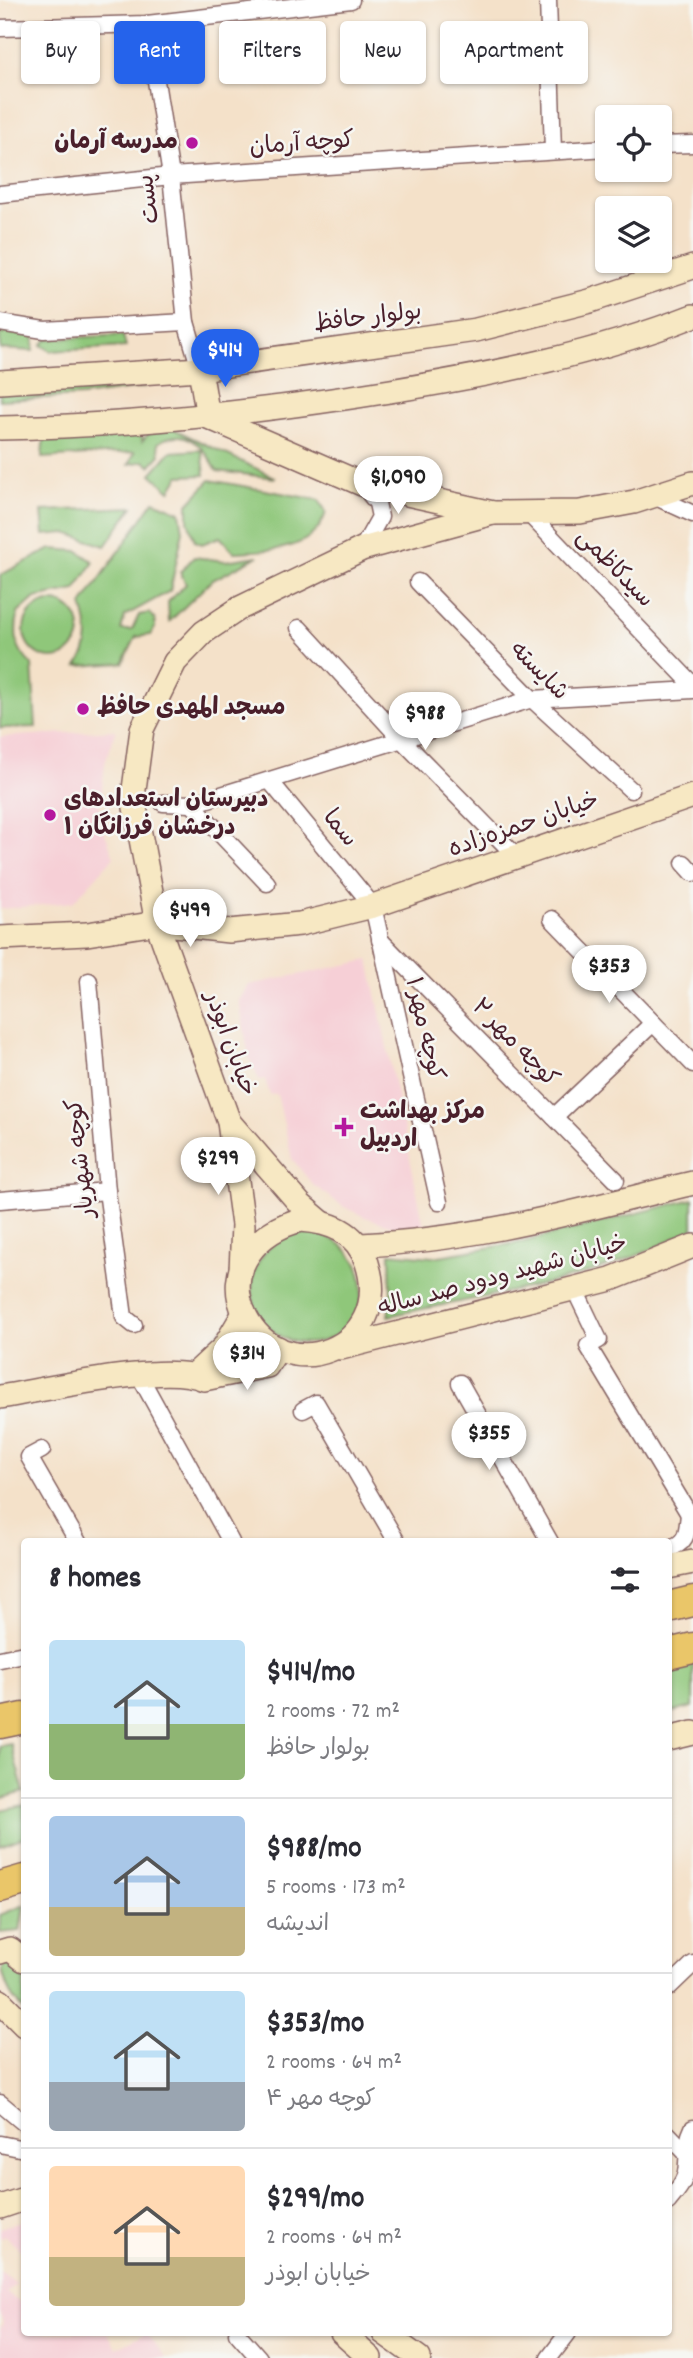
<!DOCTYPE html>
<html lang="en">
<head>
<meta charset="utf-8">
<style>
	:root { --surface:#fff; --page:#f2f2f3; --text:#2b2b33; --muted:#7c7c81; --line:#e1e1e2; --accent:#2563eb }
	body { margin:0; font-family:Dekko,"Playpen Sans Arabic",sans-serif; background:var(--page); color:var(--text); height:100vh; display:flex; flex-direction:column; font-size:26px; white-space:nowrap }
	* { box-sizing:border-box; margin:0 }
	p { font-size:23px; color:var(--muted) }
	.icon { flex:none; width:38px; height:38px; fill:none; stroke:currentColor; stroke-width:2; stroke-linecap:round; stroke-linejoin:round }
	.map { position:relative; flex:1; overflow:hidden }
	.panel { position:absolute; left:21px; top:1538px; width:651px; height:798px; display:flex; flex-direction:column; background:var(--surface); border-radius:7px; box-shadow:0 2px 5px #0004 }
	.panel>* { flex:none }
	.guide { position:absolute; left:21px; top:21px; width:651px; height:63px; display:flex; gap:14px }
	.controls { position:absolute; left:595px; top:105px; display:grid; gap:14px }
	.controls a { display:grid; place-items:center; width:77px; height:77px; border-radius:7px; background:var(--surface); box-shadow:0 2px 5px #0004; font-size:35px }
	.price { position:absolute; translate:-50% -60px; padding:0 16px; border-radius:24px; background:#fff; color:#222; font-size:23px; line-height:46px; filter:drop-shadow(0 2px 4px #0008) }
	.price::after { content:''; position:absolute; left:50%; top:42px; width:21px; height:16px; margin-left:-10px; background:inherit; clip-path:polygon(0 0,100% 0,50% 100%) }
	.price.current { background:var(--accent); color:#fff }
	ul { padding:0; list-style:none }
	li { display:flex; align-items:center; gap:21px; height:175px; padding:0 28px }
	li+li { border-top:2px solid var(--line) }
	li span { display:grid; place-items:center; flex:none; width:196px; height:140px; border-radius:7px; color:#555 }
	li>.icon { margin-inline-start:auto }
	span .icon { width:84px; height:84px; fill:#fffc; stroke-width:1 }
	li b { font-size:30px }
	h2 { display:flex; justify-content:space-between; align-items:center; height:84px; padding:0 28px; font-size:30px }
	.tag { padding:0 24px; border-radius:7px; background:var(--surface); box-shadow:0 2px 5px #0004; font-size:24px; line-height:63px }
	.tag.current { background:var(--accent); color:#fff }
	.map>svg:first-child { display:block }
</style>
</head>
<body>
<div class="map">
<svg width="693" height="2358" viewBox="0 0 693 2358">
	<rect width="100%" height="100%" fill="#f6f6f2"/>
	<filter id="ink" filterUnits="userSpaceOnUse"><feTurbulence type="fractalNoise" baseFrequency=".0143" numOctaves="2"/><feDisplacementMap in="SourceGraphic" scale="14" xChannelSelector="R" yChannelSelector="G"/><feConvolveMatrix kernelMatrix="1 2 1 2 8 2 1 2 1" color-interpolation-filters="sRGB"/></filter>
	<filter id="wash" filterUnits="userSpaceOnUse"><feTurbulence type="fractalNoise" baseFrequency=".00686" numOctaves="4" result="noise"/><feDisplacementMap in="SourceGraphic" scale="28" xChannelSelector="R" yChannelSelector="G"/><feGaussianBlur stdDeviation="1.57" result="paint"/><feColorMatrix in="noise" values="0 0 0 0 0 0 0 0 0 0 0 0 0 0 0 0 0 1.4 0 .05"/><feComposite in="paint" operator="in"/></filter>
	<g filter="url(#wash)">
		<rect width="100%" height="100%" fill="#f4e1c9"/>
		<g fill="#f6cfd6">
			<polygon points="116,730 105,763 100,806 102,825 114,857 73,902 0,909 0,737"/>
			<polygon points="369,960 425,1231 398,1228 365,1217 344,1207 313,1185 292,1159 277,1094 270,1095 265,1079 259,1080 249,1057 239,1000 249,985"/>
			<polygon points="24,2220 24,2253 5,2236 0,2238 0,2228"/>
			<polygon points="0,2271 16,2284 7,2293 24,2306 24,2333 108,2333 116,2348 146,2333 166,2358 0,2358 0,2330 3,2322 0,2314"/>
		</g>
		<g fill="#8fc77a" stroke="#6c7352" stroke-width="2">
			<polygon points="0,332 34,336 33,351 0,349"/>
			<polygon points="123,335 126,347 51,351 41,345 47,339"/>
			<polygon points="109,385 145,387 83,396 0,400 0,390"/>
			<path d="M142,427V441L150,432L170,427L276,478L217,471C205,447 185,424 158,443L160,455L150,466L144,461L129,464L135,452L42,458L43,444L49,431Z"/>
			<polygon points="202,450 205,475 179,476 170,491 151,474 170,452"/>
			<path d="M210,480L319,500L326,512C314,553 268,550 234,552L220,537L202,544L195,541L188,521V504Z"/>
			<path d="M154,501L180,512L183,531L170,591L125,616L121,630H132L139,615L149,613L155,619V628L150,635L136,637L123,663L77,666C92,647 89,627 82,605Z"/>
			<polygon points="133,507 105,546 66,533 44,535 42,511"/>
			<path d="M51,549L78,551L94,562L75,590L35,598L18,613C14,636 15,649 32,665L36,727L0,728V575Z"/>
			<polygon points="258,556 211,581 169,622 168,602 186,584 180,572 194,557 225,561"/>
			<circle cx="52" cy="630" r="28"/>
			<path d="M693,1199V1228C603,1282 489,1294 388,1316L391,1296L390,1253L433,1257L523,1242Z"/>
			<circle cx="307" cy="1288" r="55"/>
			<polygon points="693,1657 693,1707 669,1713 668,1663"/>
			<polygon points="11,1744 24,1792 0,1799 0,1746"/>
			<polygon points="24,1805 24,1837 0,1846 0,1810"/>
			<polygon points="24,1905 20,1931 0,1933 0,1915"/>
			<path d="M9,1959L19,1963L24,1975V2010C11,1998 6,1987 2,1969Z"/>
		</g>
	</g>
	<g filter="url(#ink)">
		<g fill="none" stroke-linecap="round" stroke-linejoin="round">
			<g stroke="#866362" stroke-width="19">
				<g id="street">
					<polyline points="548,0 553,151"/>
					<polyline points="147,24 171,176 186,322 200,369"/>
					<polyline points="0,28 147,24 351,0"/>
					<polyline points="660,145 693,144"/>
					<polyline points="0,194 171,176 607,148"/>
					<polyline points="0,323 44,330 186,322"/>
					<polyline points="654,496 693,514"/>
					<polyline points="530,515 693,685"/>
					<polyline points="362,549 380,517 377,503 362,484"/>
					<polyline points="418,582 532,699 631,790"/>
					<polyline points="299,628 402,740 517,857"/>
					<polyline points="270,781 373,906 439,1202"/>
					<polyline points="163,803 192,804 532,699 693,690"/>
					<polyline points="192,804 267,883"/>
					<polyline points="684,863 693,873"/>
					<polyline points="552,919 693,1064"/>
					<polyline points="380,940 616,1180"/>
					<polyline points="89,981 107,1191 124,1317 134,1325"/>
					<polyline points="554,1117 653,1023"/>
					<polyline points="0,1200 107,1191"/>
					<polyline points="574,1288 599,1340 588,1346 689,1514"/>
					<polyline points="139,1375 231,1542"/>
					<polyline points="460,1383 550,1542"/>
					<polyline points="303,1410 316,1403 397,1542"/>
					<polyline points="42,1450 29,1457 78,1542"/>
					<path d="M668,1548C688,1544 687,1531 689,1514"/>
					<polyline points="0,1659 24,1654"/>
					<polyline points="668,1988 693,1964"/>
					<polyline points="0,2103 24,2123"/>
					<polyline points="668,2134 691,2158"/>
					<polyline points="0,2144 24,2149"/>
					<path d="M668,2202C675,2193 684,2184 686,2172C689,2156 685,2144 693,2128"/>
					<polyline points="237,2333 259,2358"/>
					<polyline points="549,2358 568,2333"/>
				</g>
			</g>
			<g stroke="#866362" stroke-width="26">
				<g id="secondary">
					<polyline points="200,369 208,417 362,484 493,513 580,512 634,502 693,483"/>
					<polyline points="0,382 200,369 476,330 590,301 693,267"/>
					<path d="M0,428C131,426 261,412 390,391C494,374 595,354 693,316"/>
					<polyline points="0,938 87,934 157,923 229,931 300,924 373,906 693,796"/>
					<polyline points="229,1122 301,1205 321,1222"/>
					<path d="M301,1220C331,1222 357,1232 367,1263C395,1349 282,1391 245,1315C223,1269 258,1230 301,1220Z"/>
					<path d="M361,1245C479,1240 580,1210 693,1183"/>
					<polyline points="241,1271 243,1225 229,1122 157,923 133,797 142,729 175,662 204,632 240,608 362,549 493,513"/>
					<polyline points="341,1348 611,1279 693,1246"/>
					<polyline points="195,1374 224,1347 244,1313"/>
					<path d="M0,1397C44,1390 167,1361 204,1379L267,1366L278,1348"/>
					<polyline points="668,1567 693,1562"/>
					<polyline points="668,1739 693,1733"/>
					<polyline points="0,1952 10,1949 24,1960"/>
					<polyline points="0,2001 24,2025"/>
					<polyline points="0,2207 24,2199"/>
					<polyline points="342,2333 370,2358"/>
					<polyline points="384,2333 419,2358"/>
				</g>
			</g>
			<g stroke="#866362" stroke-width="33">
				<g id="highway">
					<polyline points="668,1607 693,1601"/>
					<polyline points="668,1654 693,1648"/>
					<polyline points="0,1723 24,1718"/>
					<polyline points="0,1887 24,1880"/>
				</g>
			</g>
			<use href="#street" stroke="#fff" stroke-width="16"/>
			<use href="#secondary" stroke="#f7e8c3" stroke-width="23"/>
			<use href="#highway" stroke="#eac669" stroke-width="30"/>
		</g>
	</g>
	<g fill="#b5179e" stroke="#f6f6f2" stroke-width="2.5">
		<circle cx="192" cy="143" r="7"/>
		<circle cx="83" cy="709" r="7"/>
		<circle cx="50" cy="815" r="7"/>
		<path d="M340.5 1116.5h7v7h7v7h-7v7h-7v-7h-7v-7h7z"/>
	</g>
	<g text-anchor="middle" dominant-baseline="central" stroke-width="5" stroke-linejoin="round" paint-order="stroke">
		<g font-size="24" font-weight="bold" fill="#4a1f2b" stroke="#f6f6f2" text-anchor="start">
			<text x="178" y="143" text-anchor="end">مدرسه آرمان</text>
			<text x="97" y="709">مسجد المهدی حافظ</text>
			<text x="64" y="801">دبیرستان استعدادهای<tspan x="64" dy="28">درخشان فرزانگان ۱</tspan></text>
			<text x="360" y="1113">مرکز بهداشت<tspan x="360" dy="28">اردبیل</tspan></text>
		</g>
		<g font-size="24" fill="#4a1f2b" stroke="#f6f6f2">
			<text transform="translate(302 145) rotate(-4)">کوچه آرمان</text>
			<text transform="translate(150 199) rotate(-97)">پست</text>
			<text transform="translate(368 319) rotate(-7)">بولوار حافظ</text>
			<text transform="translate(614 569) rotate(46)">سیدکاظمی</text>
			<text transform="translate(538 672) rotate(45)">شایسته</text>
			<text transform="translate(524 826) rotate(-19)">خیابان حمزه‌زاده</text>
			<text transform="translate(339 829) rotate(51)">سما</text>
			<text transform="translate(423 1029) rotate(77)">کوچه مهر ۱</text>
			<text transform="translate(229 1044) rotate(70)">خیابان ابوذر</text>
			<text transform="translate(514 1044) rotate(46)">کوچه مهر ۲</text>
			<text transform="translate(82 1158) rotate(-96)">کوچه شهریار</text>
			<text transform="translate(503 1277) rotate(-15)">خیابان شهید ودود صد ساله</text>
		</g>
	</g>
</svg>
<div class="controls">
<a><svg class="icon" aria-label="locate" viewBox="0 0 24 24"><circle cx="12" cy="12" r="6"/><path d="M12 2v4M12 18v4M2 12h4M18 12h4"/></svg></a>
<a><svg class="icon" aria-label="layers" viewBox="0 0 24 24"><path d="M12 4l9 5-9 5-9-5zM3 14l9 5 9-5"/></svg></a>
</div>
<b class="price current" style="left:225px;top:389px">$414</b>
<b class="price" style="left:398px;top:516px">$1,090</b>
<b class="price" style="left:425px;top:752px">$988</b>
<b class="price" style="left:190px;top:949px">$499</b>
<b class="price" style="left:609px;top:1005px">$353</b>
<b class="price" style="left:218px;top:1197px">$299</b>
<b class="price" style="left:247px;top:1392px">$314</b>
<b class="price" style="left:489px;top:1472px">$355</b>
<div class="guide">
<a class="tag">Buy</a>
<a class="tag current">Rent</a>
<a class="tag">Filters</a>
<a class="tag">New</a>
<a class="tag">Apartment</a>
</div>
<section class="panel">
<h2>8 homes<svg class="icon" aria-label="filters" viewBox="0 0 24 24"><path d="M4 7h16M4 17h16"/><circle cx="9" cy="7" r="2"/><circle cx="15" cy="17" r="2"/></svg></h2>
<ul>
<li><span style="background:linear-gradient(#bfe0f5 60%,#8fb573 0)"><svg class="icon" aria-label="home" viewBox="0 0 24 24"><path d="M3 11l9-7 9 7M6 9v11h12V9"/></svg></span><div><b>$414/mo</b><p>2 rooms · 72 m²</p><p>بولوار حافظ</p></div></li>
<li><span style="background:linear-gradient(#a9c7e8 65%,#c2b280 0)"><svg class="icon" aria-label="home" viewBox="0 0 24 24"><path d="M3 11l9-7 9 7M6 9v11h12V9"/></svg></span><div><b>$988/mo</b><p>5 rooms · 173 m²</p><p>اندیشه</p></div></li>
<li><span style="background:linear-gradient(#bfe0f5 65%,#9aa5b1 0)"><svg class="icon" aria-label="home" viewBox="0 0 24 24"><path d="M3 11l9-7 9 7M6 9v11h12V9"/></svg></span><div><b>$353/mo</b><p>2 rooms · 64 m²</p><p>کوچه مهر ۴</p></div></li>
<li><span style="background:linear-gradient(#ffd9b3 65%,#c2b280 0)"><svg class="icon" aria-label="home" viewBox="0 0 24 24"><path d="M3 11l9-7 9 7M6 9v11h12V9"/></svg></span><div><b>$299/mo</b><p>2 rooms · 64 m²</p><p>خیابان ابوذر</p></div></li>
</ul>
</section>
</div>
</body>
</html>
